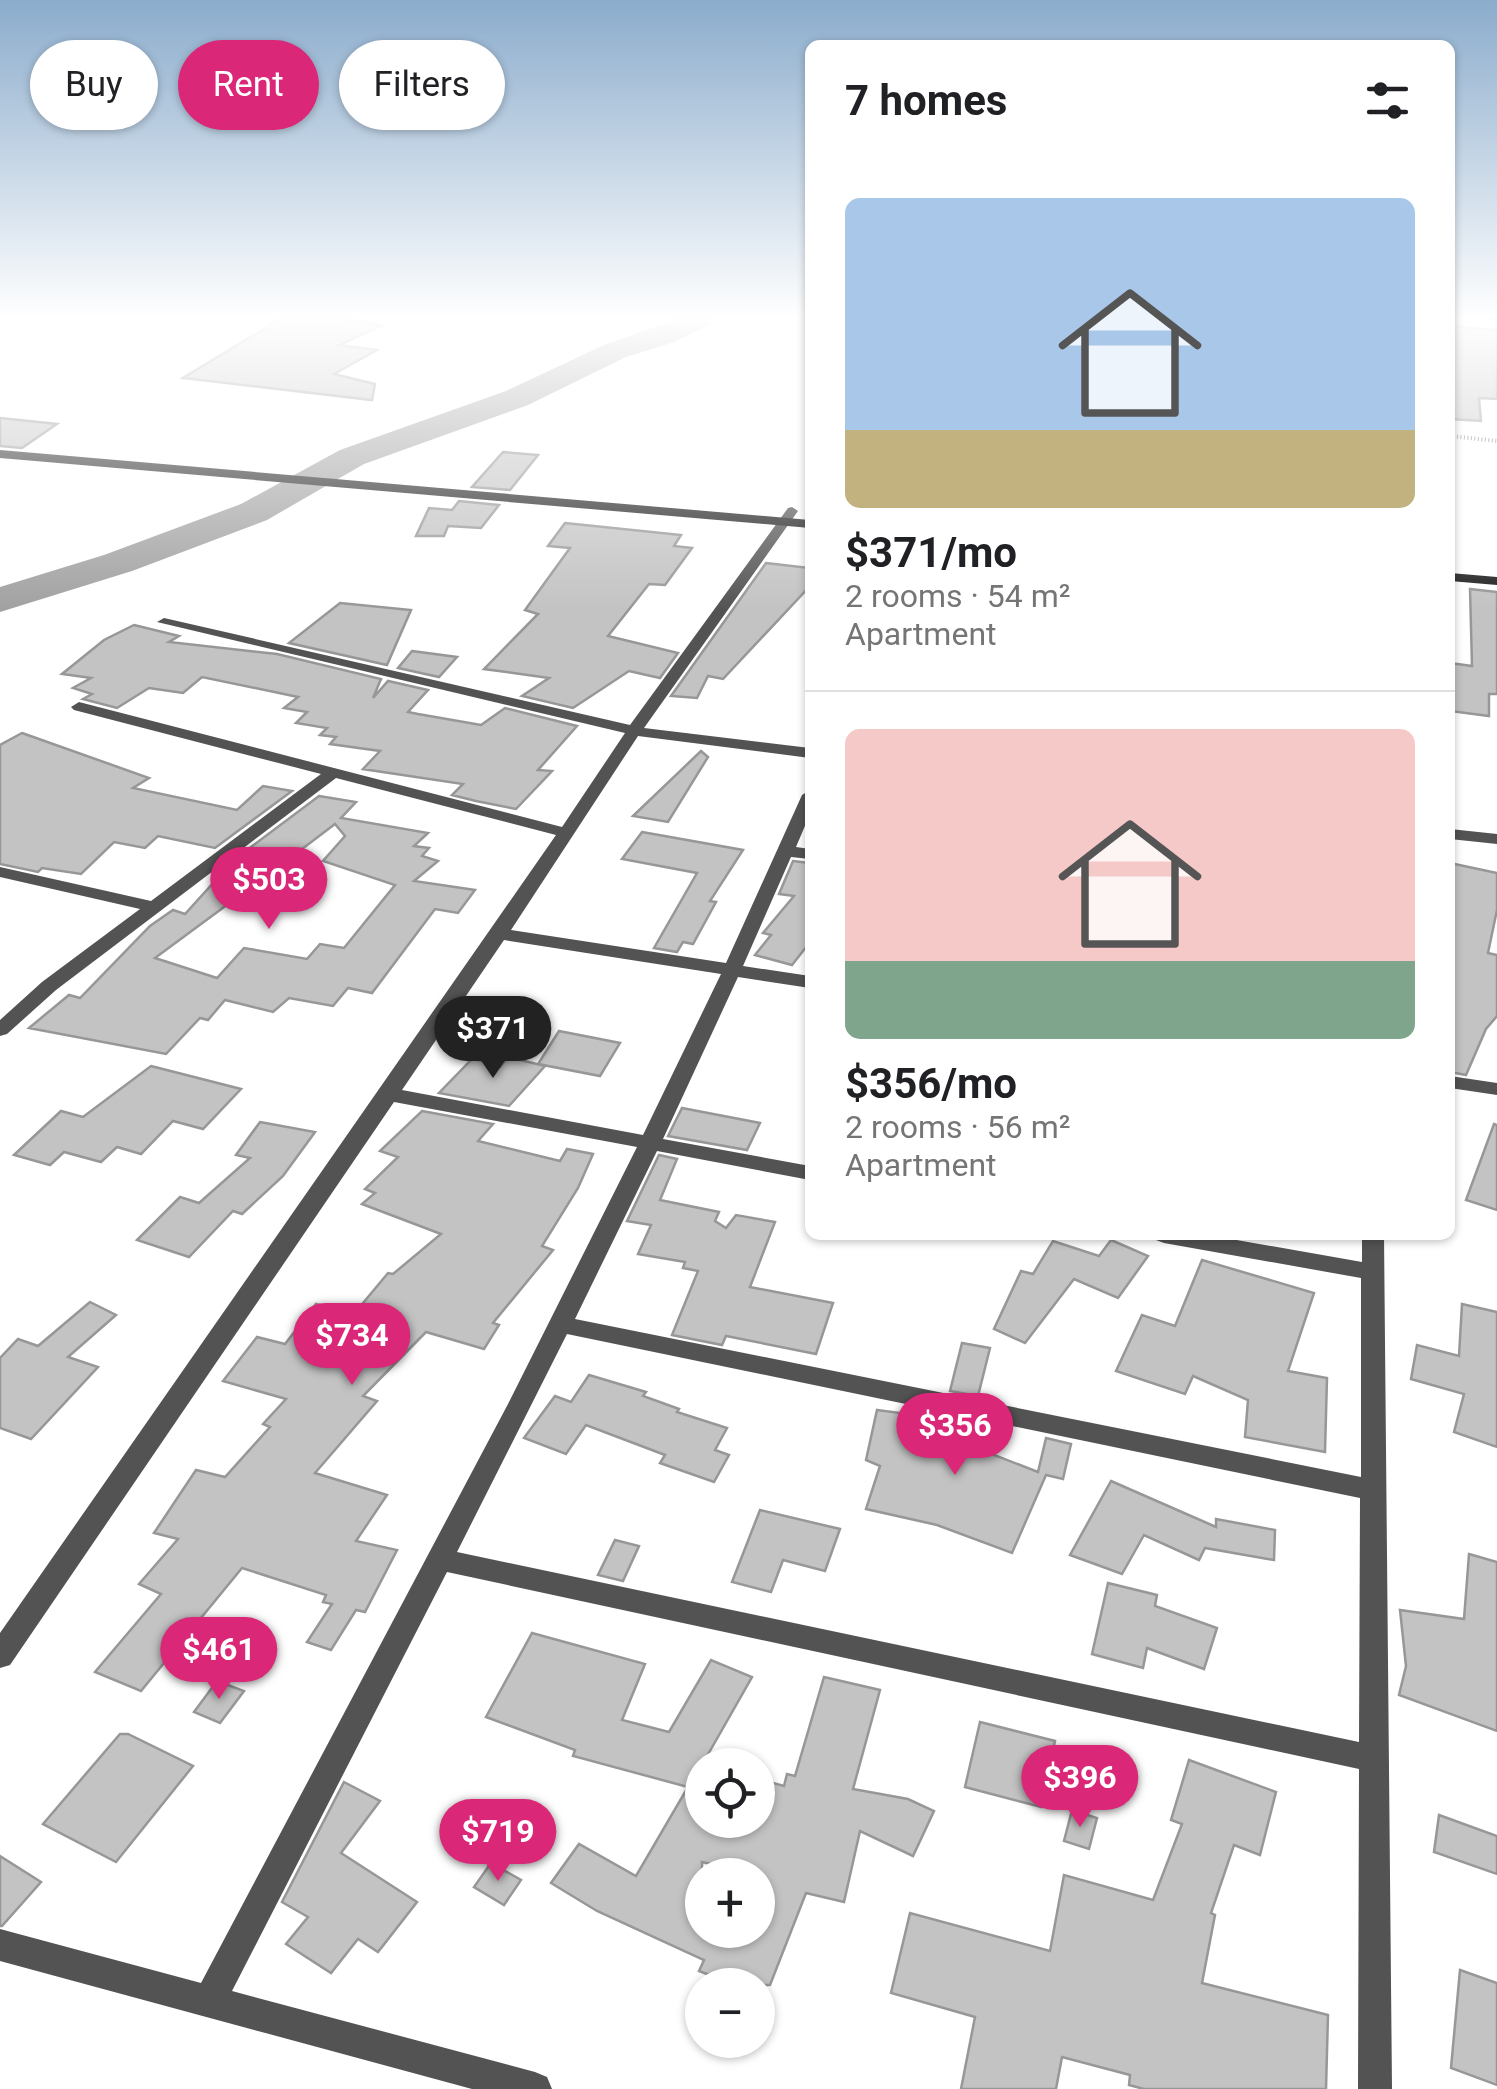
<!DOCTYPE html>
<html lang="en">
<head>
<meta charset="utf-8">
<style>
	:root { --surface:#fff; --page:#f6f6f6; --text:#202124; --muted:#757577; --line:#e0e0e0; --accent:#db2777 }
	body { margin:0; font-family:Roboto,sans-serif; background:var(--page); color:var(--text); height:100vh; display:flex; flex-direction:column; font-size:38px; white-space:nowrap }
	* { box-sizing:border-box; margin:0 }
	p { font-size:32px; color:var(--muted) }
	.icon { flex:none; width:55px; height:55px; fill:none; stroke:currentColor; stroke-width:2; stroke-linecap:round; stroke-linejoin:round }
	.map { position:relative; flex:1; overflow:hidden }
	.sheet { position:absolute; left:805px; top:40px; width:650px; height:1200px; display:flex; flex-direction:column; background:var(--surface); border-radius:15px; box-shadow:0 2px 8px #0004 }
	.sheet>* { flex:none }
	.banner { position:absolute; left:30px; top:40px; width:625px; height:90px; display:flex; gap:20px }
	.fabs { position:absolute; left:685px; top:1748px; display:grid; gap:20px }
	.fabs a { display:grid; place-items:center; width:90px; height:90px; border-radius:50%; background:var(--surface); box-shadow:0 2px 8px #0004; font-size:50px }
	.price { position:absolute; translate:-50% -85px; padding:0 22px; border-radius:35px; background:var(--accent); color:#fff; font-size:32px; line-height:65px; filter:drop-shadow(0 2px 5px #0008) }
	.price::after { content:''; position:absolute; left:50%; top:60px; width:30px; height:22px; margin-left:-15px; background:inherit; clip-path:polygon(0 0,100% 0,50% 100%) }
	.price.active { background:#222; color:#fff }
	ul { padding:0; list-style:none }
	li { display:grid; align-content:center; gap:20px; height:530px; padding:0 40px }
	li+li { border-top:2px solid var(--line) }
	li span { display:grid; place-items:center; height:310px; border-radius:15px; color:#555 }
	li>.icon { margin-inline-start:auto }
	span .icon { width:180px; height:180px; fill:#fffc; stroke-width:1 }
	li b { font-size:42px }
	h2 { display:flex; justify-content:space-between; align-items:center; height:120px; padding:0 40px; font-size:42px }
	.chip { padding:0 35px; border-radius:45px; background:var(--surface); box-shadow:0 2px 8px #0004; font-size:35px; line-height:90px }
	.chip.active { background:var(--accent); color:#fff }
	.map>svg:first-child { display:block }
</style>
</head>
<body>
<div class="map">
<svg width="1497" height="2089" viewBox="0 0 1497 2089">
	<rect width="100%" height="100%" fill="#fff"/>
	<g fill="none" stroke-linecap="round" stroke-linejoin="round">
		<polygon fill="#a1a1a1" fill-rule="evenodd" points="679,318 715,318 711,324 674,342 626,357 528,405 364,464 267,520 132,571 0,612 0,587 104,555 241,504 340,450 506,391 604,345"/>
	</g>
	<g fill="#c3c3c3" stroke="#979797" stroke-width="2.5" fill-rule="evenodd">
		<polygon points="282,318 338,318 383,325 339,345 377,350 334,374 375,384 372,400 183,378"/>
		<polygon points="1450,326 1497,330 1497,399 1479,398 1481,421 1450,419"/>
		<polygon points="0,418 57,424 22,448 0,446"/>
		<polygon points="503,452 538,455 510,490 472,487"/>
		<polygon points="459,501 499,505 481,528 448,526 444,536 416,536 429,508 452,510"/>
		<polygon points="565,523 681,535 674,546 692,548 665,585 649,584 608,636 678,653 660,678 629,671 573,708 522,696 549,678 484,669 538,614 525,610 570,548 548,546"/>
		<polygon points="766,563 810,568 810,586 723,679 708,676 697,698 671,696"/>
		<polygon points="1470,589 1497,592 1497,694 1489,694 1489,716 1450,711 1450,663 1472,666"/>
		<polygon points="340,603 411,610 387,665 289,643"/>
		<polygon points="134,625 179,636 169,642 277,654 381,679 373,698 388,681 428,690 408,712 418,714 481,725 505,708 577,726 538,770 552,771 516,809 476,801 452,795 463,784 363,769 380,751 330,744 336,737 320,735 327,728 296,723 307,712 284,708 298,697 202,677 183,693 149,688 117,708 83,699 92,694 73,688 91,678 62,674 104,640"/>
		<polygon points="412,651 457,657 439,677 398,668"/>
		<polygon points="22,733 149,778 133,788 237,810 263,786 292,791 215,848 158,836 145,848 114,842 81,874 42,868 38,872 0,864 0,745"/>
		<polygon points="701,751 708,757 668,822 633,816"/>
		<path d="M319,796L356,802L341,818L428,833L414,846L429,848L422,856L438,861L414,881L475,890L458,913L435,909L372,993L348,988L333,1006L289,998L273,1012L225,1000L208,1020L200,1018L166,1054L29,1028L69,995L80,998L150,926L173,910L185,914L235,859ZM335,824L345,836L323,861L395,885L344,948L320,944L307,959L244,948L217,978L155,958L224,907L267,859L285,862Z"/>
		<polygon points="642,832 743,850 710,901 716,902 693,944 683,942 677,952 654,948 697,873 622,859"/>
		<polygon points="793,861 810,863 810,942 792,965 755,955 771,935 763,933 794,896 779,894"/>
		<polygon points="1450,863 1497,873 1497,910 1488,953 1497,955 1497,1016 1486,1029 1466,1075 1450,1072"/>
		<polygon points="559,1031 620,1043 600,1076 538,1064"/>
		<polygon points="508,1057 545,1066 509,1106 439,1093 473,1058 500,1067"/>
		<polygon points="151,1066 241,1089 203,1129 173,1121 141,1154 117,1147 101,1162 64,1152 50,1165 14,1155 61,1111 83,1117"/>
		<polygon points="682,1108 760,1123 747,1150 668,1136"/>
		<polygon points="422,1111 493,1124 478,1141 560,1161 567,1149 593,1154 578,1188 542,1246 553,1250 493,1323 499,1325 484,1349 426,1332 363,1396 377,1401 315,1473 387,1495 356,1541 397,1550 365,1612 356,1610 331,1650 307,1642 332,1604 323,1602 326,1595 242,1568 141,1691 95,1672 161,1594 139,1584 178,1539 154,1533 196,1470 225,1477 270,1427 263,1424 286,1399 223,1381 257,1337 285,1344 316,1304 353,1315 388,1273 393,1274 441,1234 362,1204 375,1193 365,1189 398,1157 380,1151"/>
		<polygon points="260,1122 315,1132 283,1176 242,1214 233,1211 189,1257 137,1240 180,1197 199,1203 250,1158 236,1155"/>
		<polygon points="1494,1124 1497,1125 1497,1210 1466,1200"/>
		<polygon points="659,1155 677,1159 660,1200 719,1212 715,1221 726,1228 736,1215 775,1222 750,1287 833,1303 816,1354 726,1336 722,1345 672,1335 698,1271 683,1268 685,1262 638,1254 651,1225 627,1221"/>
		<polygon points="1111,1240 1148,1256 1118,1298 1074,1279 1025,1343 994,1329 1021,1271 1033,1274 1053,1241 1099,1256"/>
		<polygon points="1202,1260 1314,1293 1288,1371 1327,1378 1325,1452 1245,1437 1248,1400 1193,1376 1185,1394 1116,1371 1142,1315 1175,1326"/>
		<polygon points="90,1302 116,1315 68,1357 98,1367 31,1439 0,1428 0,1358 18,1339 38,1346"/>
		<polygon points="1462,1304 1497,1312 1497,1447 1454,1432 1464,1394 1411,1379 1417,1345 1459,1356"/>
		<polygon points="962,1343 990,1348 978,1396 950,1391"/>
		<polygon points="589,1375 646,1392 643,1396 679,1409 677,1412 727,1428 715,1450 729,1455 714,1482 660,1463 665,1455 586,1425 566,1454 524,1438 555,1396 571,1402"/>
		<polygon points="877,1410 976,1423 971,1446 1038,1472 1046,1438 1071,1444 1063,1479 1046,1475 1012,1553 937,1525 866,1509 880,1466 866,1460"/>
		<polygon points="1111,1481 1216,1527 1216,1519 1275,1530 1274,1560 1205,1548 1199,1560 1144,1535 1122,1574 1070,1555"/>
		<polygon points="760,1510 840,1529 825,1571 783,1560 771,1592 732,1582"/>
		<polygon points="615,1540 639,1546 623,1581 598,1575"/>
		<polygon points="1469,1554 1497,1562 1497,1731 1399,1695 1406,1666 1400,1610 1464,1619"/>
		<polygon points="1108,1583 1157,1595 1155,1606 1217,1628 1204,1669 1147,1648 1143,1668 1092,1654"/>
		<path d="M532,1633L645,1664L622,1720L669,1732L711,1660L752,1677L702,1765V1820H758V1779L784,1786L787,1774L795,1776L824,1677L880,1690L853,1789L908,1799L934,1811L913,1856L860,1831L844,1902L806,1893L770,1985H735L699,1971L704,1960L597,1911L551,1883L579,1844L636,1876L688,1787L573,1756L575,1750L486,1717ZM702,1862L758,1875V1930H702Z"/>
		<polygon points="217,1681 244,1691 220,1723 194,1712"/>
		<polygon points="980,1722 1055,1741 1041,1807 965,1787"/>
		<polygon points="120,1734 128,1734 193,1766 116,1862 43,1824"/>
		<polygon points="1189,1760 1276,1792 1260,1855 1234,1845 1211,1913 1215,1915 1202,1983 1328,2015 1326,2089 1144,2089 1129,2085 1130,2075 1062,2057 1056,2089 961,2089 975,2017 891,1993 910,1913 1050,1951 1064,1875 1153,1900 1182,1824 1171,1820"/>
		<polygon points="344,1782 380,1801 341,1853 417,1902 378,1952 358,1939 331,1973 286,1944 308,1917 282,1902"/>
		<polygon points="1072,1810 1097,1818 1089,1849 1064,1841"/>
		<polygon points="1439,1815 1497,1836 1497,1874 1434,1852"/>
		<polygon points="0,1856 41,1882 2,1926 0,1926"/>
		<polygon points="491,1863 521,1880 504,1905 474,1887"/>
		<polygon points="1460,1970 1497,1983 1497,2085 1451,2068"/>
	</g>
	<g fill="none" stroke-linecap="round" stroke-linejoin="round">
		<polyline stroke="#757575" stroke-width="4" stroke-dasharray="1 2.5" stroke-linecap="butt" points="1450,436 1497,441"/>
		<polygon fill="#535353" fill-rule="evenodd" points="1483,318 1497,318 1497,321"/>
		<g fill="#535353" fill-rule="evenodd">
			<path d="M792,507L798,511L644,728L810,748V758L638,736L511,930L726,963L802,795L810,790V814L796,847L810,849V859L791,857L743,966L810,976V988L738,977L663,1139L810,1166V1180L657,1151L575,1319L1361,1477V1278L1164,1243L1156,1240L1153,1235H1208L1362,1262V1235H1384L1392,2089H1358L1359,1769L447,1572L232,1991L535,2072L547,2077L552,2089H472L0,1961V1929L201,1983L508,1404L637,1147L394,1102L10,1665L0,1668V1633L556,835L336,778L56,990L7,1034L0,1036V1020L42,982L140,909L0,877V867L151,901L321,774L74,710L71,707L79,702L562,827L625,733L157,622L164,618L630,725L788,508ZM504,940L721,974L643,1135L402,1090ZM567,1334L1360,1498L1359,1742L457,1552Z"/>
			<polygon points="1450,829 1497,834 1497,844 1450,839"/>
			<polygon points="1450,1076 1497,1083 1497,1095 1450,1088"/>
		</g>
		<g fill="#202020" fill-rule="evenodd">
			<polygon points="0,450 810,520 810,528 0,458"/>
			<polygon points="1450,573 1497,577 1497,585 1450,581"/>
		</g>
	</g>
	<linearGradient id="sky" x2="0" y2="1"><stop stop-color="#8baccc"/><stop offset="0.52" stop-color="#fff"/><stop offset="1" stop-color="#fff" stop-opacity="0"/></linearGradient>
	<rect width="1497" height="610" fill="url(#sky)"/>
</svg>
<div class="fabs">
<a><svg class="icon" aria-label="locate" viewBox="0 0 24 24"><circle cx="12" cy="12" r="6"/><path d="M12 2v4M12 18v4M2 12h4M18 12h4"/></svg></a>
<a>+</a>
<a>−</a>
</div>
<b class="price" style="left:269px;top:932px">$503</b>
<b class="price active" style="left:493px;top:1081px">$371</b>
<b class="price" style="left:352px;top:1388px">$734</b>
<b class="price" style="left:955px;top:1478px">$356</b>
<b class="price" style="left:219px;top:1702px">$461</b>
<b class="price" style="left:1080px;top:1830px">$396</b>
<b class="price" style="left:498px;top:1884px">$719</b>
<div class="banner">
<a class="chip">Buy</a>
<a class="chip active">Rent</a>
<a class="chip">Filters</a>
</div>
<section class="sheet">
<h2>7 homes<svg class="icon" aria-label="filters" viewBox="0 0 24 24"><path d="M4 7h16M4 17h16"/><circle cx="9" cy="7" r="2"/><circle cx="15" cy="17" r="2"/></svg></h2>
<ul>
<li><span style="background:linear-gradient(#a9c7e8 75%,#c2b280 0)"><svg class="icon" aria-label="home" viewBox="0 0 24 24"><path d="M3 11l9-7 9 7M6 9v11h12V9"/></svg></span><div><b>$371/mo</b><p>2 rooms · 54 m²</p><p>Apartment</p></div></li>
<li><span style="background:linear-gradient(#f6c9c9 75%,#7fa58c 0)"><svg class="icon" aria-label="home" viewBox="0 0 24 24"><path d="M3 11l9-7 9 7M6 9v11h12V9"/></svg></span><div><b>$356/mo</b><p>2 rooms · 56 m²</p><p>Apartment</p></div></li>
</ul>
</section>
</div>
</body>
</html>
